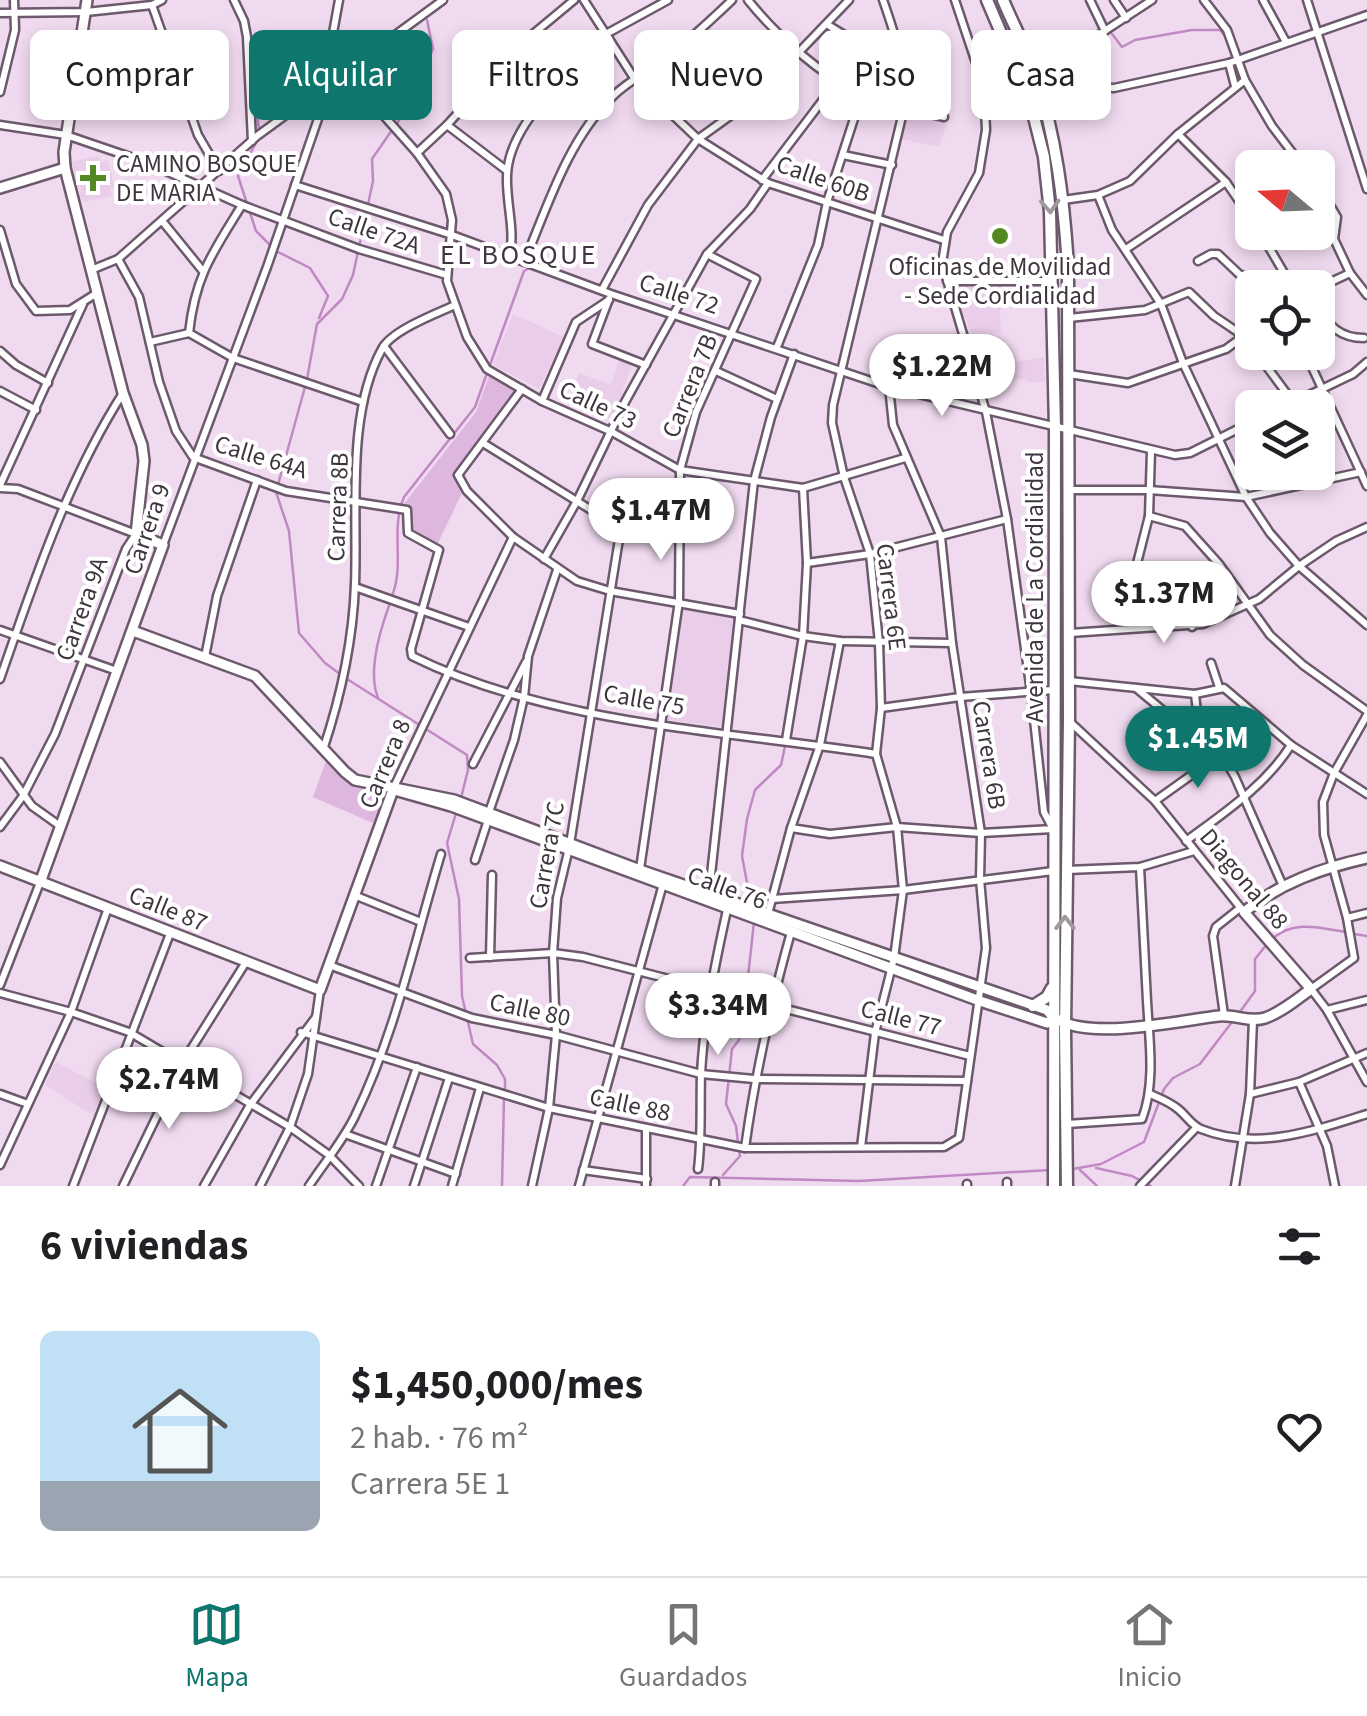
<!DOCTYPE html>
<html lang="es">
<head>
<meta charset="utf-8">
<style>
	:root { --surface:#fff; --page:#f2f2f2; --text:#202124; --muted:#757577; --line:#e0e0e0; --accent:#0f766e }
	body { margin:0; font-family:"Source Sans 3",sans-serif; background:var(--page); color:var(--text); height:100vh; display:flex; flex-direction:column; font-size:38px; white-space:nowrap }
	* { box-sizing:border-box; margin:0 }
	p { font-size:32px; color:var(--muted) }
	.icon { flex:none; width:55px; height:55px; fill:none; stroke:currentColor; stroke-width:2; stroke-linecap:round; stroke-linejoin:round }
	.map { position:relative; height:1186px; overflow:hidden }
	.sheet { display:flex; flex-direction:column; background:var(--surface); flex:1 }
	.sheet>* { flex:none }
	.top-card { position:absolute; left:30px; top:30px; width:1308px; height:90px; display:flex; gap:20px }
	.needle { width:65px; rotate:289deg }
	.controls { position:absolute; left:1235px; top:150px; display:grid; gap:20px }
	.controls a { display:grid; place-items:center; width:100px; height:100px; border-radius:15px; background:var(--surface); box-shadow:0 5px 15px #0003; font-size:50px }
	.price { position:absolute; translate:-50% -85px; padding:0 22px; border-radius:35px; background:#fff; color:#222; font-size:32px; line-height:65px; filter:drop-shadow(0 2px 5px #0008) }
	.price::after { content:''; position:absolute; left:50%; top:60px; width:30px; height:22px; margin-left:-15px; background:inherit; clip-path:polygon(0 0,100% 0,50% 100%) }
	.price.on { background:var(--accent); color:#fff }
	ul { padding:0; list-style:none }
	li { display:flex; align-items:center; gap:30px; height:250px; padding:0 40px }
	li span { display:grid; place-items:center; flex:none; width:280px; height:200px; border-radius:15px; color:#555 }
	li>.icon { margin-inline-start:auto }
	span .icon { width:120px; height:120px; fill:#fffc; stroke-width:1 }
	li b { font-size:42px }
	h2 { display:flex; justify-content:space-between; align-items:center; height:120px; padding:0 40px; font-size:42px }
	.pill { padding:0 35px; border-radius:15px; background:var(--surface); box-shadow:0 5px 15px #0003; font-size:35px; line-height:90px }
	.pill.on { background:var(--accent); color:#fff }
	.dock { display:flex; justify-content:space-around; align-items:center; height:140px; border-top:2px solid var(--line); background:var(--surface); font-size:28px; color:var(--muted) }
	.dock a { display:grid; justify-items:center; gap:5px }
	.dock .on { color:var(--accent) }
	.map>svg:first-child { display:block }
</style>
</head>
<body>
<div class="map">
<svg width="1367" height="1186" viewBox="0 0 1367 1186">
	<rect width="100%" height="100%" fill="#f0daf0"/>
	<g fill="#e9cde9">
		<polygon points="907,110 948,120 939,147 901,139"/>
		<polygon points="99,156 101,162 108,160 114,187 110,188 112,196 84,202 82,198 74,199 73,195 81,192 79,182 74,183 70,162"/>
		<polygon points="953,286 999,287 1001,333 971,332"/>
		<polygon points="513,314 564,337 539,389 493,365"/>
		<polygon points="1044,357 1045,382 1027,382 1026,379 986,380 985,367"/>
		<polygon points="619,361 632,365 612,420 568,403 579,373 611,385"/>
		<polygon points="684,604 733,617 723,727 667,720"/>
		<polygon points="56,1062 109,1090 96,1117 45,1085"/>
	</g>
	<g fill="#ddb7dd">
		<polygon points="489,376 517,391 454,476 463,491 437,545 411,533 410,512 403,505 476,412"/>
		<polygon points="326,761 355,780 387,793 375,824 313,797"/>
	</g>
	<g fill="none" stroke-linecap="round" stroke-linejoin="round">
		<g stroke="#c189c3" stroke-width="2.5">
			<polyline points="1109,30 1122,47 1135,40 1192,30 1220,30 1226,37"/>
			<polyline points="252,73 259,129"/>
			<polyline points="397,124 433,49 427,20"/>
			<polyline points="259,137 238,176 256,231 276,251 310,268 328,296 319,318"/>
			<polyline points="490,365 524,271 530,268"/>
			<polyline points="307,379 317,324 342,299 353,275 373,181 372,159 392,130"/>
			<polyline points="305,387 276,492 289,531 299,633 325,663 340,674"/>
			<path d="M392,596C405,564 390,529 404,497L475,407L487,373"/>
			<polyline points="347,679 467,755 468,770 461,798"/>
			<path d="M378,698C367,671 380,630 390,603"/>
			<polyline points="1166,710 1196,718"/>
			<polyline points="457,810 447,843 459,899 462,996 473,1044 497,1065 505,1079 505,1090"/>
			<polyline points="751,904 742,856 747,819 755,790 781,765 786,742"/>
			<polyline points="1354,934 1367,936"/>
			<path d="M1273,938C1295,920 1320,928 1346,932"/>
			<polyline points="1237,1016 1255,991 1255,959 1267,944"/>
			<polyline points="738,1142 736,1126 726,1104 732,1049 739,1040 745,1004 754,922"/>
			<polyline points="1096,1168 1132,1176 1151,1186"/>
			<polyline points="1073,1169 1101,1164 1144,1142 1164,1089 1173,1078 1200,1064 1232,1022"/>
			<polyline points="1080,1170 1097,1186"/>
			<polyline points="723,1175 740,1156 739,1150"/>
			<polyline points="502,1186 504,1098"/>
			<polyline points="683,1186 690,1177 859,1181 1050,1170"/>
		</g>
		<g stroke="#6c596c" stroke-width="11">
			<g id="minor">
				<polyline points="234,0 244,21 247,37 252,141"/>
				<polyline points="584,0 634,78 698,139 768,183 944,240"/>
				<path d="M748,0C777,36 819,74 861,94C887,105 916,111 944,117"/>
				<polyline points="1090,0 1105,31"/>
				<polyline points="1114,0 1126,18"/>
				<polyline points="1204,0 1227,30 1245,80 1272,126 1304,168"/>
				<polyline points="1263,0 1286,42"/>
				<polyline points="1307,0 1367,189"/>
				<polyline points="152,5 198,135 219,171"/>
				<polyline points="0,13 86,12 152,5 162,0"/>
				<polyline points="606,34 668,0"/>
				<polyline points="330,55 417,153 446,194 452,220 447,281 467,337 487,369 542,401 612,432 680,470 803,488 905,458"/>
				<polyline points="1229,63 1235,86"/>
				<polyline points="1034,70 1077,49 1152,0"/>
				<polyline points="1041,90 1062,85 1114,88 1229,63 1367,15"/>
				<polyline points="0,92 15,30 14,0"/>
				<polyline points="0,125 66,135 148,163 242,205 359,249 447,275"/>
				<polyline points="447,125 506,170"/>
				<polyline points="1178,134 1226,182 1252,220"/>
				<polyline points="417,153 447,125 521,44 574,0"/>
				<polyline points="843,155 892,165"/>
				<polyline points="762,180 838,80"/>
				<polyline points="295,185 452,235 611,294 889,387 1175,455 1190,453 1252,422"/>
				<polyline points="1318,185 1337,217 1334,239 1350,273 1367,295"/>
				<polyline points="1098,195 1112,230 1161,304 1183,363 1246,497 1270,533 1299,566 1367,625"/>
				<polyline points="1063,200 1098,195 1130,181 1178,134 1245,80"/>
				<polyline points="163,222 202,270"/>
				<polyline points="0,230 16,284 36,311 70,310 97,293"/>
				<polyline points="1260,232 1287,278 1304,288"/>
				<polyline points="1126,249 1226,182"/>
				<path d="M510,255C515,229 506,202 507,176C508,134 549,91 578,65"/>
				<path d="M118,259L139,297L159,382L176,431L193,457L286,491L407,510L408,533L439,550L411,649L412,656C548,724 727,731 876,754"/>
				<path d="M525,260C548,205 568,140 612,97C627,82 645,73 662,61C687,43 710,21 732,0"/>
				<polyline points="1198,261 1211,254 1218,254 1239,274 1272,288"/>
				<polyline points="91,270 118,259 257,136 443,0"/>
				<polyline points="947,281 1051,281"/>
				<polyline points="1318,288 1350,273"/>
				<polyline points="602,290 648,205 698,139 755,98 849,0"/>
				<polyline points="609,299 592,344 646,365"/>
				<path d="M1318,307C1329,326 1340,338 1364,338"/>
				<polyline points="1069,318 1145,310 1189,292 1214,316 1245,337 1252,347"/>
				<path d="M189,333C195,276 213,252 242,205"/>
				<polyline points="150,342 189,333 233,358 363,402"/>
				<polyline points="384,346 450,434"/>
				<polyline points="777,347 818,245 827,202 862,94 867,60 864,47 828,25"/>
				<polyline points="0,351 16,365 48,383"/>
				<polyline points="1256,352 1293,402"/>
				<polyline points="1305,352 1367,486"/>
				<polyline points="716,371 777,399"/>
				<polyline points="1069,374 1128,383 1226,349 1252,330"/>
				<polyline points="522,389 458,475 467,491 513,537 577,581 610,591 740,614"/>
				<polyline points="0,391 36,410"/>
				<polyline points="542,401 576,322 609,300"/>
				<polyline points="1282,408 1353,374 1367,362"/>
				<polyline points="483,443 617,526 620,533 570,844 557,898 553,953 556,1035 549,1108 532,1186"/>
				<polyline points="1151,451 1149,516 1133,579 1186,606 1192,627"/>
				<polyline points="0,485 83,304"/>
				<polyline points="0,488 18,489 136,534 126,549 55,734 23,796 0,827"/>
				<polyline points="1070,490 1149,490 1246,497 1361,472"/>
				<polyline points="1149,516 1185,526 1219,564 1270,635 1303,665 1367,711"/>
				<polyline points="163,545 267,267 330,84 333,33 339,0"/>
				<polyline points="544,559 577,501 625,402 707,254 750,209 768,183"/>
				<polyline points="807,563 870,554 1007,519"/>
				<polyline points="355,587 469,627"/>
				<polyline points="739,620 803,636 840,641 952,643"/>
				<polyline points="0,630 117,671"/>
				<polyline points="1070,633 1203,624 1259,599 1299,566 1336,541 1367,527"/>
				<polyline points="205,657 217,596 257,480"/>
				<polyline points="1211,663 1219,687"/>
				<path d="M0,679C34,581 67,481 123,393"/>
				<polyline points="1069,681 1195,694 1224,688 1291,745 1367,794"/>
				<polyline points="1136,688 1166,713"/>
				<polyline points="1195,694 1197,712 1235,777 1283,886"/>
				<polyline points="881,708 960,697 1053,690"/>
				<polyline points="1367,715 1334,773 1323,802 1324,835 1347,918 1354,958 1311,989 1327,1010 1367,1082"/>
				<polyline points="1069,721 1155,801 1244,912"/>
				<polyline points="786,740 803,636 807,563 803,488"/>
				<path d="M323,750C341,696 353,642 355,584C358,512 346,414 382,349C391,331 435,314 453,306"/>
				<polyline points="0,762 32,806 60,826"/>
				<polyline points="473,764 526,662"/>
				<polyline points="394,787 513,537"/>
				<polyline points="1155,801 1221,754"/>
				<polyline points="489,812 514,740 524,697 528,656 557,570"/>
				<polyline points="791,828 830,834 897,827 981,833 1053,829 1044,812 1031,692 1007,519 986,412 942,263 947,232 979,173 986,130 984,87 955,0"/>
				<path d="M1186,841C1224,813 1265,786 1291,745"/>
				<polyline points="475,860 488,820"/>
				<polyline points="640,869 679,601 680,470 696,412 756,279 707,254"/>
				<polyline points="1067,870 1140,867 1194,851"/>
				<polyline points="709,893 754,481 771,417 794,354"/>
				<polyline points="354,895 421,922"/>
				<polyline points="772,899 903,890 1053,871"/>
				<polyline points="768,914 791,828 820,745 840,641"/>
				<polyline points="1347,918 1367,913"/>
				<polyline points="490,957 492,875"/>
				<polyline points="470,958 553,953 583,957 970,1056"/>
				<polyline points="329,965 472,1018 556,1035 701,1074 754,1079 967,1081"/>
				<polyline points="0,985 41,880"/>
				<polyline points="0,993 71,1012 129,1032 290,1127 329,1155 359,1186"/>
				<polyline points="1327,1010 1367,1000"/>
				<polyline points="1224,1015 1213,936 1216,927 1240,908"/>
				<polyline points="301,1032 549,1108 745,1148 944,1147 959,1138 986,948 980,879 981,833 952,643 941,537 893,425 889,387"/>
				<polyline points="1299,1082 1327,1146 1335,1186"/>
				<polyline points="0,1094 28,1104"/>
				<path d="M1150,1094C1159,1098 1170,1102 1178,1109C1186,1115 1191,1125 1201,1129C1256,1151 1313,1131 1367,1114"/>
				<polyline points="1250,1094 1299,1082 1367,1053"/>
				<path d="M1067,1124L1142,1119C1156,1083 1149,1038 1147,1001C1145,956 1142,912 1140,867"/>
				<polyline points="646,1128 646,1186"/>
				<polyline points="345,1134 456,1174"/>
				<path d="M861,1147L875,1033L894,958L903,890L897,827L876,754L881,708L879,643L870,554L844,477L832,423L833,405L904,108C905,66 897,40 883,0"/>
				<path d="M745,1148C755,1074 771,1004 791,932"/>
				<polyline points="0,1165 71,1012 108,908"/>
				<path d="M698,1169C702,1137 700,1106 701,1074C704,1018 715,964 727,910"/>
				<polyline points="583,1170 647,1179"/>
				<polyline points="715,1182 715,1186"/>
				<polyline points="1007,1182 1007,1186"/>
				<polyline points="967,1184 967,1186"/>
				<polyline points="73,1186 171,931"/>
				<polyline points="123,1186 183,1062 246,962"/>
				<polyline points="204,1186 250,1105 316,1017"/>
				<polyline points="260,1186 290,1127 308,1074 320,990"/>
				<path d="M309,1186C324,1163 343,1141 355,1116C396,1032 414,943 441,854"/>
				<polyline points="376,1186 417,1067"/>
				<polyline points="414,1186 449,1078"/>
				<polyline points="452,1186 480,1088"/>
				<polyline points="579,1186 663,884"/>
				<polyline points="1140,1186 1196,1128"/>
				<polyline points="1235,1186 1250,1094 1253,1020"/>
			</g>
		</g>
		<g stroke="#6c596c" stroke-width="14">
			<g id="tertiary">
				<polyline points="0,188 65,168"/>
				<path d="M133,631L255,676L345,772L355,780L454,800L640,870L1047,1010C1072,1046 1180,1020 1219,1016C1234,1014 1250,1023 1265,1018C1282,1012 1297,999 1311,989L1244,912C1280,883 1322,868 1367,858"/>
				<polyline points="398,791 451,806 980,1001 1047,1023 1053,1019"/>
				<polyline points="0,866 320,990 394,787"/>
				<polyline points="41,880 163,545 136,534 144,461 142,445 123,393 65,168 64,152 87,0"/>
			</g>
		</g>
		<g stroke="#6c596c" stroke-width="15">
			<g id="secondary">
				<polyline points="987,0 1030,101 1044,157 1050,212 1055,428 1054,1186"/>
				<path d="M1003,0C1013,24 1026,48 1035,73C1056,136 1064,200 1068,267L1069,720L1065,1030L1067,1186"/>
				<polyline points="1033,1006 1047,997 1052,988"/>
			</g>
		</g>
		<use href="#minor" stroke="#fff" stroke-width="6"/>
		<use href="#tertiary" stroke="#fff" stroke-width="9"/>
		<use href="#secondary" stroke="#fff" stroke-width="10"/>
	</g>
	<defs><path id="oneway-chevron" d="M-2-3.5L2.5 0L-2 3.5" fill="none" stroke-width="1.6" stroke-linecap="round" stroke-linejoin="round" transform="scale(2.5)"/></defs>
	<g stroke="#9e9a9e">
		<use href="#oneway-chevron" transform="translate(1050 206) rotate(87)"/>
		<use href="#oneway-chevron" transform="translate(1065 923) rotate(-90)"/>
	</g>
	<g fill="#538923" stroke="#fff" stroke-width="4">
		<path d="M88 163h10v10h10v10h-10v10h-10v-10h-10v-10h10z"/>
		<circle cx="1000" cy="236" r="10"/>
	</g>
	<g text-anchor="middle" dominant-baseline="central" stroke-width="8" stroke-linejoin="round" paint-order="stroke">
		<g font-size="25" fill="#3e353e" stroke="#fff" text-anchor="start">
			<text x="116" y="164">CAMINO BOSQUE<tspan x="116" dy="29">DE MARIA</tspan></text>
			<text x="1000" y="267" text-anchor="middle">Oficinas de Movilidad<tspan x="1000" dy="29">- Sede Cordialidad</tspan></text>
		</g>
		<g font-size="25" fill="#3e353e" stroke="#fff">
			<text transform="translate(823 179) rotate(19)">Calle 60B</text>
			<text transform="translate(374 231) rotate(19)">Calle 72A</text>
			<text transform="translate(679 294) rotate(18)">Calle 72</text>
			<text transform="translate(690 386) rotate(-68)">Carrera 7B</text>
			<text transform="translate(598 405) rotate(25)">Calle 73</text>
			<text transform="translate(261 457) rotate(17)">Calle 64A</text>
			<text transform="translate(338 507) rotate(-88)">Carrera 8B</text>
			<text transform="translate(147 529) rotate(-71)">Carrera 9</text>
			<text transform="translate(1035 587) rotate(-90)">Avenida de La Cordialidad</text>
			<text transform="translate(891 597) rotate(83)">Carrera 6E</text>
			<text transform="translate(82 609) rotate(-70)">Carrera 9A</text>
			<text transform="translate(644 700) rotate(10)">Calle 75</text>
			<text transform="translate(989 755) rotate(81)">Carrera 6B</text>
			<text transform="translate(385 764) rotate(-67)">Carrera 8</text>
			<text transform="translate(547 855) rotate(-80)">Carrera 7C</text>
			<text transform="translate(1244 879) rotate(50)">Diagonal 88</text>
			<text transform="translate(727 888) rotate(20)">Calle 76</text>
			<text transform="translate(168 909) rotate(22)">Calle 87</text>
			<text transform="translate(530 1010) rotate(12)">Calle 80</text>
			<text transform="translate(901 1018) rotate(14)">Calle 77</text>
			<text transform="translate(630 1105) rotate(12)">Calle 88</text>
		</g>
		<g font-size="28" letter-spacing="2.5" fill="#433244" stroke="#fff">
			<text x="519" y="255">EL BOSQUE</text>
		</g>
	</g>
</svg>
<div class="controls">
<a><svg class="needle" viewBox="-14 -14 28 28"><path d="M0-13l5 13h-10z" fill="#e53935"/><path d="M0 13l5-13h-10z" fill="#757577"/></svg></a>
<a><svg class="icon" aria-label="locate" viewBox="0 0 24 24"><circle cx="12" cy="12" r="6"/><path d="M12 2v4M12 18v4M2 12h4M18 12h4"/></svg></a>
<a><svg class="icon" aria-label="layers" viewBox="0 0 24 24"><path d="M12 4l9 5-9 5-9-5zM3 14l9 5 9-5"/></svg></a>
</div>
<b class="price" style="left:942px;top:419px">$1.22M</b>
<b class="price" style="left:661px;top:563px">$1.47M</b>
<b class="price" style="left:1164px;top:646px">$1.37M</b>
<b class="price on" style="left:1198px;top:791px">$1.45M</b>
<b class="price" style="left:718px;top:1058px">$3.34M</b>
<b class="price" style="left:169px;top:1132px">$2.74M</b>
<div class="top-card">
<a class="pill">Comprar</a>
<a class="pill on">Alquilar</a>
<a class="pill">Filtros</a>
<a class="pill">Nuevo</a>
<a class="pill">Piso</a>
<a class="pill">Casa</a>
</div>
</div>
<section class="sheet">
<h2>6 viviendas<svg class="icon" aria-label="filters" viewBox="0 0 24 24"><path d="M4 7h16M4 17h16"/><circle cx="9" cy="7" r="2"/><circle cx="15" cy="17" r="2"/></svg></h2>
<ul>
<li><span style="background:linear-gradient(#bfe0f5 75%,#9aa5b1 0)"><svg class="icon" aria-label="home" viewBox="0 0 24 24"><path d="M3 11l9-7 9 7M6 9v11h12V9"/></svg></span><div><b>$1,450,000/mes</b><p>2 hab. · 76 m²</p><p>Carrera 5E 1</p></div><svg class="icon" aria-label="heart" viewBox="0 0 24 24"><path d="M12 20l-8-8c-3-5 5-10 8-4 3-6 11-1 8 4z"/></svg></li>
</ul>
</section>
<nav class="dock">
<a class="on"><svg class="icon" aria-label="map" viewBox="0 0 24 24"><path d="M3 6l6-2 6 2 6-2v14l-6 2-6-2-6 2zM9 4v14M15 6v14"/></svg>Mapa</a>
<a><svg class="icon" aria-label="saved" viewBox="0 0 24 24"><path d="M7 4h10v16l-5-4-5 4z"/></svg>Guardados</a>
<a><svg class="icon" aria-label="home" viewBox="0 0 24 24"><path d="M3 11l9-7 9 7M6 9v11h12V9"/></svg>Inicio</a>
</nav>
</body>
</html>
